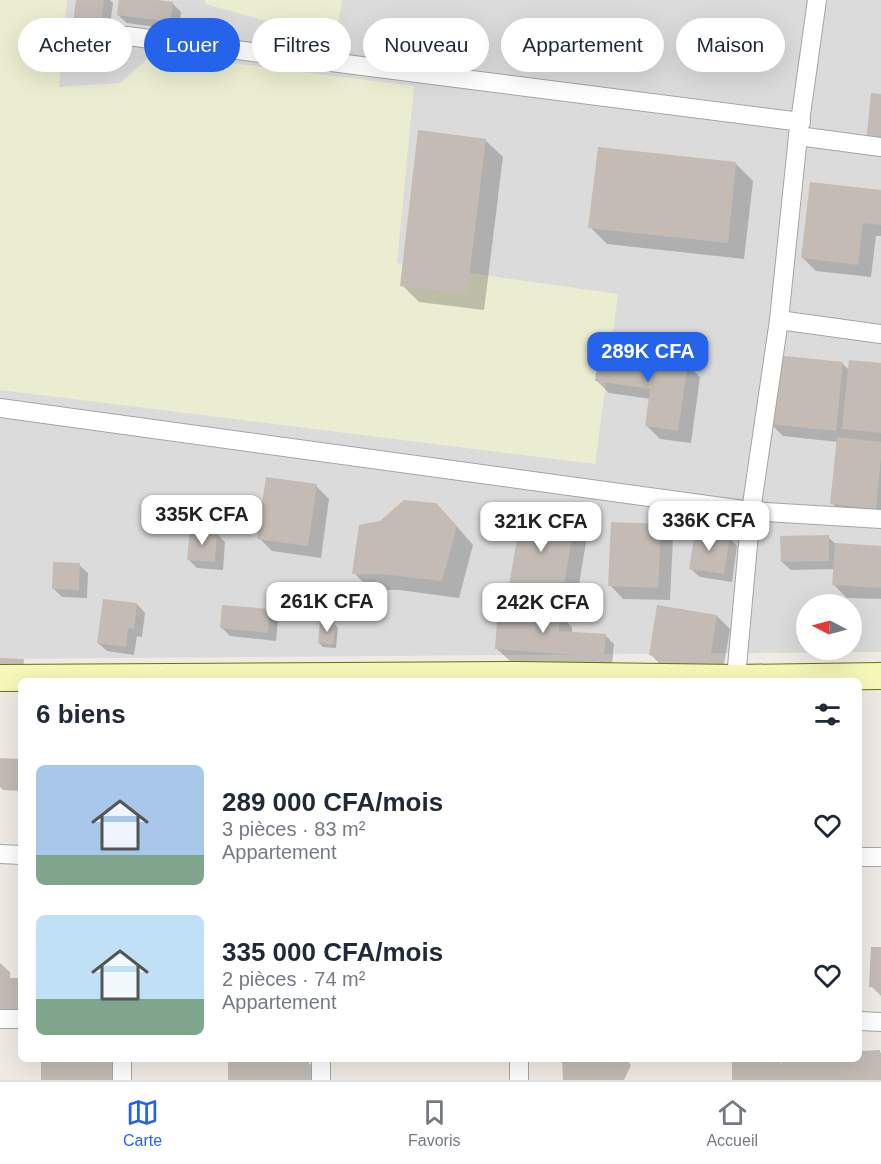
<!DOCTYPE html>
<html lang="fr">
<head>
<meta charset="utf-8">
<style>
	:root { --surface:#fff; --page:#f2f2f3; --text:#1f2937; --muted:#747a83; --line:#e0e1e3; --accent:#2563eb }
	body { margin:0; font-family:Helvetica,sans-serif; background:var(--page); color:var(--text); height:100vh; display:flex; flex-direction:column; font-size:22px; white-space:nowrap }
	* { box-sizing:border-box; margin:0 }
	p { font-size:20px; color:var(--muted) }
	.icon { flex:none; width:33px; height:33px; fill:none; stroke:currentColor; stroke-width:2; stroke-linecap:round; stroke-linejoin:round }
	.map { position:relative; flex:1; overflow:hidden }
	.drawer { position:absolute; left:18px; top:678px; width:844px; height:384px; display:flex; flex-direction:column; background:var(--surface); border-radius:9px; box-shadow:0 6px 24px #0002 }
	.drawer>* { flex:none }
	.guide { position:absolute; left:18px; top:18px; width:846px; height:54px; display:flex; gap:12px }
	.needle { width:39px; rotate:276deg }
	.controls { position:absolute; left:796px; top:594px; display:grid; gap:12px }
	.controls a { display:grid; place-items:center; width:66px; height:66px; border-radius:50%; background:var(--surface); box-shadow:0 6px 24px #0002; font-size:30px }
	.price { position:absolute; translate:-50% -51px; padding:0 14px; border-radius:12px; background:#fff; color:#222; font-size:20px; line-height:39px; filter:drop-shadow(0 2px 3px #0008) }
	.price::after { content:''; position:absolute; left:50%; top:36px; width:18px; height:14px; margin-left:-9px; background:inherit; clip-path:polygon(0 0,100% 0,50% 100%) }
	.price.active { background:var(--accent); color:#fff }
	ul { padding:0; list-style:none }
	li { display:flex; align-items:center; gap:18px; height:150px; padding:0 18px }
	li span { display:grid; place-items:center; flex:none; width:168px; height:120px; border-radius:9px; color:#555 }
	li>.icon { margin-inline-start:auto }
	span .icon { width:72px; height:72px; fill:#fffc; stroke-width:1 }
	li b { font-size:26px }
	h2 { display:flex; justify-content:space-between; align-items:center; height:72px; padding:0 18px; font-size:26px }
	.chip { padding:0 21px; border-radius:27px; background:var(--surface); box-shadow:0 6px 24px #0002; font-size:21px; line-height:54px }
	.chip.active { background:var(--accent); color:#fff }
	.menu { display:flex; justify-content:space-around; align-items:center; height:84px; border-top:2px solid var(--line); background:var(--surface); font-size:16px; color:var(--muted) }
	.menu a { display:grid; justify-items:center; gap:3px }
	.menu .active { color:var(--accent) }
	.map>svg:first-child { display:block }
</style>
</head>
<body>
<div class="map">
<svg width="881" height="1080" viewBox="0 0 881 1080">
	<rect width="100%" height="100%" fill="#efebe4"/>
	<path fill="#dcdbdb" fill-rule="evenodd" d="M0,0H881V652L0,659ZM807,604H852V650H807Z"/>
	<g fill="#ebedd0">
		<polygon points="0,0 67,0 59,87 120,83 154,53 414,86 397,263 618,294 595,464 0,390"/>
		<polygon points="205,0 342,0 335,40 205,4"/>
	</g>
	<g fill="#0003">
		<polygon points="78,0 110,0 113,3 105,64 80,61 71,52"/>
		<polygon points="120,0 146,0 172,3 181,12 179,30 127,23 118,15"/>
		<polygon points="485,140 503,157 484,310 419,302 402,285"/>
		<polygon points="736,164 753,181 744,259 607,244 590,227"/>
		<polygon points="881,192 881,236 876,236 871,277 816,271 803,258"/>
		<polygon points="687,364 700,377 691,443 660,439 647,426 651,399 609,393 596,380"/>
		<polygon points="843,364 849,370 881,365 881,520 845,516 832,503 838,442 783,436 770,423"/>
		<polygon points="316,486 329,499 321,558 272,551 259,538"/>
		<polygon points="248,504 256,512 255,531 226,528 218,520"/>
		<polygon points="575,517 588,530 576,603 554,599 552,613 559,614 572,627 572,633 605,635 614,644 612,665 570,663 570,667 510,661 496,648 523,610 509,596"/>
		<polygon points="453,522 473,545 459,598 399,590 371,590 354,573"/>
		<polygon points="660,526 673,539 670,600 623,599 610,585"/>
		<polygon points="217,534 225,542 223,570 197,568 188,559"/>
		<polygon points="828,537 837,545 881,548 881,599 847,598 834,585 835,569 791,570 782,562"/>
		<polygon points="729,538 737,546 732,582 700,577 691,569"/>
		<polygon points="79,565 88,573 87,598 62,597 53,588"/>
		<polygon points="137,604 145,613 142,637 137,636 134,655 107,651 98,643"/>
		<polygon points="269,611 278,619 276,641 230,636 221,627"/>
		<polygon points="717,616 730,629 722,677 663,667 650,654"/>
		<polygon points="334,624 338,628 336,648 323,647 319,643"/>
		<polygon points="0,760 17,761 21,764 21,791 3,790 0,787"/>
		<polygon points="881,948 881,996 871,986"/>
		<polygon points="0,963 10,972 10,979 21,980 0,1018"/>
		<polygon points="860,1052 880,1052 881,1053 881,1080 733,1080 734,1059 777,1059 783,1065 783,1059 860,1059"/>
		<polygon points="42,1059 73,1059 76,1062 76,1059 112,1059 114,1061 114,1080 43,1080"/>
		<polygon points="230,1059 305,1059 312,1066 312,1080 230,1080"/>
		<polygon points="563,1059 625,1059 631,1065 624,1080 565,1080"/>
	</g>
	<g fill="#c3bbb4">
		<polygon points="76,0 104,0 97,56 69,53"/>
		<polygon points="119,0 158,0 173,2 170,22 117,15"/>
		<polygon points="871,93 881,94 881,144 866,142"/>
		<polygon points="418,130 486,139 467,294 400,286"/>
		<polygon points="598,147 736,162 728,243 588,228"/>
		<polygon points="810,182 881,190 881,225 863,223 858,265 801,258"/>
		<polygon points="599,350 688,362 678,431 645,426 650,389 595,381"/>
		<polygon points="776,355 843,362 836,431 769,424"/>
		<polygon points="849,360 881,363 881,433 842,429"/>
		<polygon points="837,437 881,442 881,457 876,509 830,504"/>
		<polygon points="266,477 317,484 308,546 257,539"/>
		<polygon points="218,500 248,502 247,523 216,520"/>
		<polygon points="404,500 436,503 457,526 442,581 381,574 352,574 359,525 380,521"/>
		<polygon points="523,506 576,515 563,591 542,587 539,602 507,596"/>
		<polygon points="611,522 661,524 658,588 608,586"/>
		<polygon points="190,530 217,532 215,562 187,560"/>
		<polygon points="695,531 730,536 724,574 689,569"/>
		<polygon points="829,535 829,561 781,562 780,536"/>
		<polygon points="835,543 881,546 881,588 832,585"/>
		<polygon points="53,562 80,563 79,590 52,589"/>
		<polygon points="103,599 137,603 134,629 128,628 126,647 97,643"/>
		<polygon points="222,605 270,609 268,633 220,628"/>
		<polygon points="657,605 717,615 709,665 649,655"/>
		<polygon points="498,607 560,612 559,631 606,634 604,657 495,649"/>
		<polygon points="320,622 335,623 333,644 318,643"/>
		<polygon points="0,658 24,659 23,673 0,671"/>
		<polygon points="0,758 18,759 17,783 0,783"/>
		<polygon points="871,947 881,947 881,987 869,987"/>
		<polygon points="0,978 21,978 21,1011 0,1010"/>
		<polygon points="880,1050 881,1080 782,1080 782,1059 860,1059 860,1051"/>
		<rect x="41" y="1059" width="26" height="21"/>
		<rect x="75" y="1059" width="31" height="21"/>
		<rect x="228" y="1059" width="72" height="21"/>
		<polygon points="562,1059 615,1059 608,1073 617,1080 563,1080"/>
		<rect x="732" y="1059" width="42" height="21"/>
	</g>
	<g fill="none" stroke-linecap="round" stroke-linejoin="round">
		<g stroke="#a5a5a5" stroke-width="20">
			<g id="minor">
				<polyline points="127,36 801,122"/>
				<polyline points="798,136 881,147"/>
				<polyline points="779,320 881,334"/>
				<polyline points="0,408 751,511 881,519"/>
				<polyline points="736,678 751,511 779,320 798,136 817,0"/>
				<polyline points="0,854 21,855"/>
				<polyline points="860,857 881,857"/>
				<polyline points="0,1019 21,1019"/>
				<polyline points="860,1021 881,1022"/>
				<polyline points="519,1059 519,1080"/>
				<polyline points="122,1080 122,1059"/>
				<polyline points="321,1080 321,1059"/>
			</g>
		</g>
		<g stroke="#687307" stroke-width="28">
			<polyline id="secondary" points="0,678 518,675 736,678 881,676"/>
		</g>
		<use href="#minor" stroke="#fff" stroke-width="18"/>
		<use href="#secondary" stroke="#f5f8b9" stroke-width="26"/>
	</g>
</svg>
<div class="controls">
<a><svg class="needle" viewBox="-14 -14 28 28"><path d="M0-13l5 13h-10z" fill="#e53935"/><path d="M0 13l5-13h-10z" fill="#747a83"/></svg></a>
</div>
<b class="price active" style="left:648px;top:383px">289K CFA</b>
<b class="price" style="left:202px;top:546px">335K CFA</b>
<b class="price" style="left:709px;top:552px">336K CFA</b>
<b class="price" style="left:541px;top:553px">321K CFA</b>
<b class="price" style="left:327px;top:633px">261K CFA</b>
<b class="price" style="left:543px;top:634px">242K CFA</b>
<div class="guide">
<a class="chip">Acheter</a>
<a class="chip active">Louer</a>
<a class="chip">Filtres</a>
<a class="chip">Nouveau</a>
<a class="chip">Appartement</a>
<a class="chip">Maison</a>
</div>
<section class="drawer">
<h2>6 biens<svg class="icon" aria-label="filters" viewBox="0 0 24 24"><path d="M4 7h16M4 17h16"/><circle cx="9" cy="7" r="2"/><circle cx="15" cy="17" r="2"/></svg></h2>
<ul>
<li><span style="background:linear-gradient(#a9c7e8 75%,#7fa58c 0)"><svg class="icon" aria-label="home" viewBox="0 0 24 24"><path d="M3 11l9-7 9 7M6 9v11h12V9"/></svg></span><div><b>289 000 CFA/mois</b><p>3 pièces · 83 m²</p><p>Appartement</p></div><svg class="icon" aria-label="heart" viewBox="0 0 24 24"><path d="M12 20l-8-8c-3-5 5-10 8-4 3-6 11-1 8 4z"/></svg></li>
<li><span style="background:linear-gradient(#bfe0f5 70%,#7fa58c 0)"><svg class="icon" aria-label="home" viewBox="0 0 24 24"><path d="M3 11l9-7 9 7M6 9v11h12V9"/></svg></span><div><b>335 000 CFA/mois</b><p>2 pièces · 74 m²</p><p>Appartement</p></div><svg class="icon" aria-label="heart" viewBox="0 0 24 24"><path d="M12 20l-8-8c-3-5 5-10 8-4 3-6 11-1 8 4z"/></svg></li>
</ul>
</section>
</div>
<nav class="menu">
<a class="active"><svg class="icon" aria-label="map" viewBox="0 0 24 24"><path d="M3 6l6-2 6 2 6-2v14l-6 2-6-2-6 2zM9 4v14M15 6v14"/></svg>Carte</a>
<a><svg class="icon" aria-label="saved" viewBox="0 0 24 24"><path d="M7 4h10v16l-5-4-5 4z"/></svg>Favoris</a>
<a><svg class="icon" aria-label="home" viewBox="0 0 24 24"><path d="M3 11l9-7 9 7M6 9v11h12V9"/></svg>Accueil</a>
</nav>
</body>
</html>
